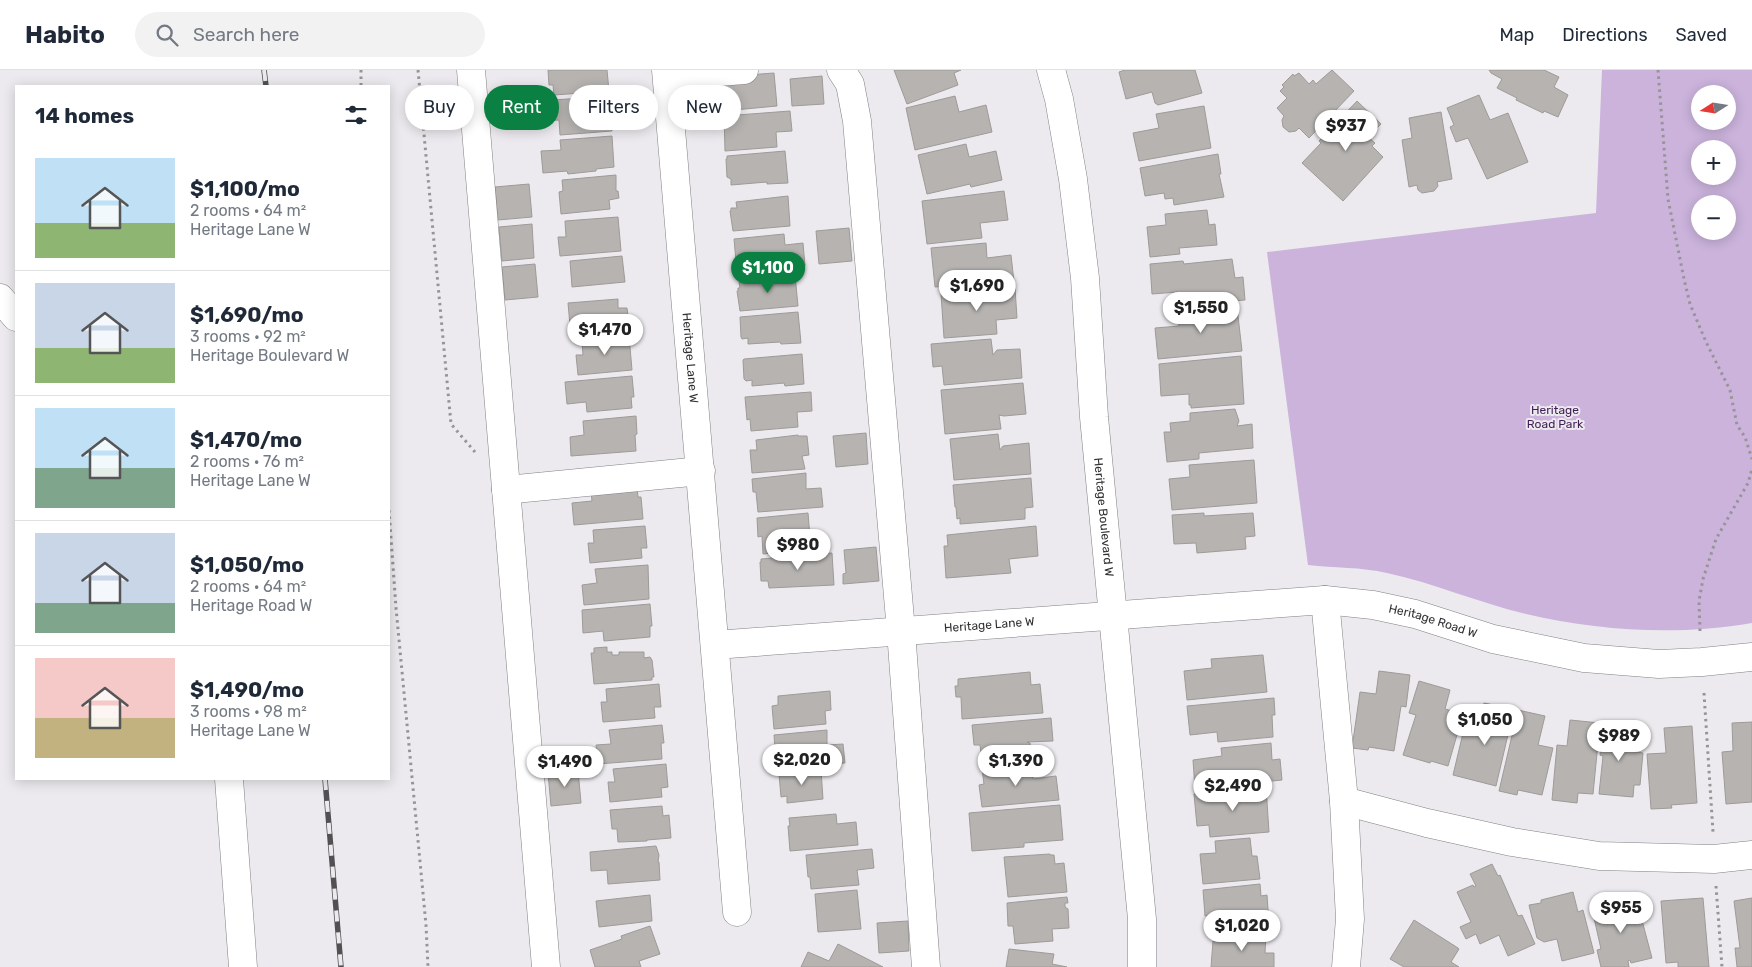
<!DOCTYPE html>
<html lang="en">
<head>
<meta charset="utf-8">
<style>
	:root { --surface:#fff; --page:#f2f2f3; --text:#1f2937; --muted:#747a83; --line:#e0e1e3; --accent:#0b8043 }
	body { margin:0; font-family:Rubik,sans-serif; background:var(--page); color:var(--text); height:100vh; display:flex; flex-direction:column; font-size:19px; white-space:nowrap }
	* { box-sizing:border-box; margin:0 }
	p { font-size:16px; color:var(--muted) }
	.icon { flex:none; width:28px; height:28px; fill:none; stroke:currentColor; stroke-width:2; stroke-linecap:round; stroke-linejoin:round }
	.map { position:relative; flex:1; overflow:hidden }
	.sheet { position:absolute; left:15px; top:15px; width:375px; height:695px; display:flex; flex-direction:column; background:var(--surface); border-radius:0px; box-shadow:0 2px 12px #0003 }
	.sheet>* { flex:none }
	.guide { position:absolute; left:405px; top:15px; width:475px; height:45px; display:flex; gap:10px }
	.needle { width:32px; rotate:258deg }
	.controls { position:absolute; left:1691px; top:15px; display:grid; gap:10px }
	.controls a { display:grid; place-items:center; width:45px; height:45px; border-radius:50%; background:var(--surface); box-shadow:0 2px 12px #0003; font-size:25px }
	.price { position:absolute; translate:-50% -42px; padding:0 11px; border-radius:18px; background:#fff; color:#222; font-size:16px; line-height:32px; filter:drop-shadow(0 1px 2px #0008) }
	.price::after { content:''; position:absolute; left:50%; top:30px; width:15px; height:11px; margin-left:-8px; background:inherit; clip-path:polygon(0 0,100% 0,50% 100%) }
	.price.active { background:var(--accent); color:#fff }
	ul { padding:0; list-style:none }
	li { display:flex; align-items:center; gap:15px; height:125px; padding:0 20px }
	li+li { border-top:1px solid var(--line) }
	li span { display:grid; place-items:center; flex:none; width:140px; height:100px; border-radius:0px; color:#555 }
	li>.icon { margin-inline-start:auto }
	span .icon { width:60px; height:60px; fill:#fffc; stroke-width:1 }
	li b { font-size:21px }
	h2 { display:flex; justify-content:space-between; align-items:center; height:60px; padding:0 20px; font-size:21px }
	.tag { padding:0 18px; border-radius:22px; background:var(--surface); box-shadow:0 2px 12px #0003; font-size:18px; line-height:45px }
	.tag.active { background:var(--accent); color:#fff }
	header { display:flex; align-items:center; gap:30px; box-sizing:border-box; height:70px; padding:0 25px; background:var(--surface); border-bottom:1px solid var(--line) }
	header strong { font-size:24px }
	nav { display:flex; gap:28px; margin-inline-start:auto; font-size:18px }
	.search { width:350px; height:45px; background:var(--page); display:flex; align-items:center; gap:12px; box-sizing:border-box; padding:0 18px; border-radius:28px; color:var(--muted); font-size:19px }
	.map>svg:first-child { display:block }
</style>
</head>
<body>
<header>
<strong>Habito</strong>
<div class="search"><svg class="icon" aria-label="search" viewBox="0 0 24 24"><circle cx="10" cy="10" r="6"/><path d="M15 15l6 6"/></svg>Search here</div>
<nav><a>Map</a><a>Directions</a><a>Saved</a></nav>
</header>
<div class="map">
<svg width="1752" height="897" viewBox="0 0 1752 897">
	<rect width="100%" height="100%" fill="#eceaee"/>
	<path fill="#cbb3dc" fill-rule="evenodd" d="M1602,0H1752V553C1678,566 1599,561 1526,544C1479,533 1434,513 1387,503C1361,497 1334,498 1308,495L1267,182L1596,143ZM1700,24H1728V51H1700ZM1700,79H1728V106H1700ZM1700,134H1728V161H1700Z"/>
	<g fill="#b6b3b1" stroke="#9e9a98">
		<polygon points="548,0 607,0 609,21 554,25 553,15 549,15"/>
		<polygon points="894,0 961,0 954,3 958,15 907,34"/>
		<polygon points="1125,0 1195,0 1202,23 1158,35 1155,33 1152,22 1126,29 1119,2"/>
		<polygon points="1332,0 1354,21 1309,68 1299,58 1296,61 1289,62 1283,57 1282,50 1284,46 1277,38 1287,28 1280,21 1284,17 1282,15 1293,4 1294,6 1299,3 1309,14 1313,10 1316,14"/>
		<polygon points="1489,0 1544,0 1559,7 1554,17 1568,25 1558,47 1544,41 1543,43 1516,30 1517,28 1497,18 1502,9 1491,3"/>
		<polygon points="774,3 777,36 723,41 721,7"/>
		<polygon points="822,6 824,34 792,36 790,9"/>
		<polygon points="1479,25 1490,50 1508,43 1528,92 1487,109 1468,68 1456,72 1450,57 1454,55 1447,38"/>
		<polygon points="609,26 610,31 608,31 609,44 611,43 612,61 560,65 559,50 542,51 540,31"/>
		<polygon points="955,26 959,42 986,35 992,62 915,80 906,38"/>
		<polygon points="1357,31 1381,54 1368,67 1375,73 1372,76 1383,87 1343,131 1302,93 1321,73 1319,71"/>
		<polygon points="1204,36 1211,78 1139,91 1133,63 1159,58 1156,44"/>
		<polygon points="790,41 792,61 776,62 777,77 725,81 724,46"/>
		<polygon points="1441,42 1452,109 1437,112 1438,116 1434,121 1422,123 1418,120 1417,115 1409,117 1402,70 1412,68 1409,48"/>
		<polygon points="612,66 614,97 596,99 596,101 568,104 567,101 543,103 541,81 561,80 560,70"/>
		<polygon points="966,74 969,87 996,81 1002,110 971,117 970,114 927,124 918,85"/>
		<polygon points="785,81 788,113 767,114 767,112 731,115 731,109 727,107 726,89 727,89 727,86"/>
		<polygon points="1218,84 1221,104 1219,104 1224,127 1174,135 1173,128 1165,129 1164,123 1145,126 1140,98"/>
		<polygon points="616,105 616,121 618,121 619,128 609,130 610,139 561,144 559,122 563,121 562,110"/>
		<polygon points="529,114 532,147 498,150 495,117"/>
		<polygon points="1004,121 1008,150 980,153 982,168 927,174 922,131"/>
		<polygon points="788,126 790,156 733,161 730,141 731,140 731,138 737,138 736,132"/>
		<polygon points="1207,140 1209,155 1215,154 1217,175 1179,178 1180,184 1150,187 1147,157 1166,155 1165,144"/>
		<polygon points="618,147 621,181 560,186 558,167 566,167 565,151"/>
		<polygon points="532,154 534,188 502,191 499,157"/>
		<polygon points="849,158 852,191 819,194 816,161"/>
		<polygon points="784,164 785,175 803,173 805,196 737,202 734,169"/>
		<polygon points="986,173 987,188 1011,185 1014,212 979,215 978,213 935,217 931,178"/>
		<polygon points="622,186 625,212 572,217 570,191"/>
		<polygon points="1232,189 1235,208 1243,207 1245,230 1179,236 1178,222 1152,224 1150,194 1183,191 1184,194"/>
		<polygon points="535,194 538,227 505,230 502,197"/>
		<polygon points="795,205 798,236 740,241 737,221 738,221 738,218 740,218 739,212 776,209 775,207"/>
		<polygon points="1015,218 1017,248 996,250 997,264 944,268 941,224"/>
		<polygon points="618,229 618,238 627,238 630,261 575,265 574,255 570,255 568,233"/>
		<polygon points="1237,237 1242,281 1158,289 1155,258 1179,256 1178,242"/>
		<polygon points="798,242 801,273 781,274 780,272 748,274 748,268 742,269 741,267 740,247"/>
		<polygon points="629,266 632,300 578,305 576,285 583,285 582,271"/>
		<polygon points="991,269 993,285 997,280 1020,279 1022,308 944,315 942,296 933,297 931,274"/>
		<polygon points="802,284 804,314 785,316 784,313 752,316 752,310 746,311 744,309 743,290 744,289"/>
		<polygon points="1241,286 1244,334 1191,338 1191,335 1189,335 1189,324 1161,326 1159,294"/>
		<polygon points="632,306 634,327 631,327 632,338 587,342 586,332 567,334 565,312"/>
		<polygon points="1023,313 1026,344 1004,346 999,345 1001,359 945,364 941,320"/>
		<polygon points="811,322 812,341 797,342 798,357 751,361 750,349 747,350 745,327"/>
		<polygon points="1235,339 1239,351 1237,356 1252,354 1253,378 1199,383 1199,389 1167,392 1164,362 1171,362 1170,353 1190,351 1190,343"/>
		<polygon points="636,346 637,364 635,365 636,381 571,386 570,367 584,365 583,351"/>
		<polygon points="866,363 868,394 836,397 833,366"/>
		<polygon points="998,364 1000,380 1003,376 1029,373 1031,404 954,410 950,369"/>
		<polygon points="798,365 798,366 807,366 809,385 802,386 805,399 752,403 750,380 757,380 756,370"/>
		<polygon points="1254,390 1257,433 1172,440 1169,409 1190,407 1189,395"/>
		<polygon points="806,403 806,419 821,418 823,437 758,442 756,422 753,422 752,409"/>
		<polygon points="1031,408 1033,437 1025,438 1025,449 960,454 960,448 957,449 956,437 955,437 953,415"/>
		<polygon points="637,418 638,427 641,427 643,449 574,455 572,433 592,431 591,421"/>
		<polygon points="808,443 811,479 763,484 762,466 758,467 757,448"/>
		<polygon points="1204,443 1204,446 1253,443 1255,466 1245,467 1246,479 1197,483 1196,473 1174,474 1172,445"/>
		<polygon points="645,456 647,478 641,478 642,488 590,493 588,473 594,473 593,460"/>
		<polygon points="1036,456 1038,486 1009,489 1011,503 946,508 944,476 948,476 947,465"/>
		<polygon points="876,477 879,511 843,514 843,504 846,503 844,480"/>
		<polygon points="832,483 834,515 769,518 768,511 761,511 760,492 761,492 761,489"/>
		<polygon points="648,495 649,529 584,535 582,515 597,513 595,499"/>
		<polygon points="650,534 652,556 650,556 650,567 604,571 603,561 583,563 582,540"/>
		<polygon points="607,577 607,582 612,582 612,585 619,585 619,582 644,582 644,588 650,587 652,590 654,607 652,607 652,610 594,614 591,583 594,583 594,578"/>
		<polygon points="1263,585 1267,622 1187,630 1184,601 1212,598 1211,589"/>
		<polygon points="1379,601 1410,605 1406,637 1401,636 1394,681 1369,677 1368,680 1352,678 1360,622 1376,624"/>
		<polygon points="1030,602 1031,615 1040,614 1043,643 962,649 961,627 956,627 955,616 958,616 958,609"/>
		<polygon points="1419,611 1450,620 1445,639 1463,644 1448,696 1431,691 1430,693 1403,685 1416,645 1409,643"/>
		<polygon points="659,614 661,637 654,637 655,648 603,652 601,632 607,632 606,619"/>
		<polygon points="830,621 831,640 825,641 826,654 774,659 772,636 778,635 778,626"/>
		<polygon points="1274,628 1275,645 1272,645 1273,667 1218,672 1217,662 1190,665 1187,636"/>
		<polygon points="1484,633 1514,639 1496,716 1453,705 1464,659 1477,662"/>
		<polygon points="1518,640 1545,646 1538,675 1553,678 1542,725 1518,720 1517,725 1499,721"/>
		<polygon points="1051,648 1053,671 1027,672 1030,673 1031,682 1029,689 982,693 980,675 974,675 972,655"/>
		<polygon points="1570,650 1600,653 1593,724 1578,723 1577,733 1552,730 1557,675 1567,676"/>
		<polygon points="1752,652 1752,732 1726,734 1722,682 1733,681 1732,653"/>
		<polygon points="1604,653 1632,656 1629,681 1643,683 1640,715 1634,715 1633,727 1599,724 1603,686 1600,685"/>
		<polygon points="662,655 664,673 661,673 662,689 598,694 596,675 611,674 609,660"/>
		<polygon points="1692,656 1697,733 1671,735 1672,738 1651,739 1647,684 1666,683 1664,658"/>
		<polygon points="827,660 827,675 843,674 845,693 780,699 778,678 775,678 774,665"/>
		<polygon points="1271,673 1272,690 1280,689 1282,710 1195,719 1193,690 1222,686 1221,678"/>
		<polygon points="666,694 668,717 661,718 662,727 610,732 608,712 615,712 613,699"/>
		<polygon points="1030,694 1030,697 1033,699 1033,709 1056,706 1059,730 982,737 979,715 984,714 982,699"/>
		<polygon points="578,700 581,733 551,736 548,703"/>
		<polygon points="821,700 823,729 787,733 787,726 781,727 779,704"/>
		<polygon points="1266,717 1269,762 1210,767 1209,755 1197,756 1194,724"/>
		<polygon points="1060,735 1063,770 1024,773 1024,777 972,781 969,743"/>
		<polygon points="662,736 663,746 669,745 671,768 647,770 647,771 618,772 617,759 612,759 610,740"/>
		<polygon points="836,744 837,754 856,752 858,775 790,781 788,756 790,756 789,748"/>
		<polygon points="1250,768 1252,786 1257,786 1260,809 1203,814 1200,784 1216,783 1215,771"/>
		<polygon points="656,776 659,785 658,792 659,792 660,810 608,814 607,800 591,801 590,782"/>
		<polygon points="872,779 874,798 857,800 859,815 811,819 810,807 808,807 806,785"/>
		<polygon points="1050,784 1050,785 1054,785 1055,794 1064,793 1067,822 1008,827 1004,787"/>
		<polygon points="1492,794 1498,806 1500,805 1518,846 1522,845 1535,874 1508,886 1499,865 1480,874 1476,864 1466,869 1460,857 1471,852 1457,822 1473,815 1474,817 1476,816 1470,804"/>
		<polygon points="1260,814 1261,826 1267,825 1269,854 1234,858 1234,853 1221,854 1220,845 1205,846 1203,820"/>
		<polygon points="857,820 861,859 818,862 815,824"/>
		<polygon points="1573,822 1578,842 1583,840 1594,883 1562,891 1557,869 1544,872 1537,868 1529,835 1541,833 1541,830"/>
		<polygon points="650,825 652,851 599,857 596,831"/>
		<polygon points="1067,827 1068,833 1065,833 1065,837 1068,839 1069,858 1052,859 1053,871 1015,874 1013,856 1008,856 1007,833"/>
		<polygon points="1636,828 1652,888 1631,893 1630,890 1628,891 1629,897 1601,897 1597,880 1601,879 1592,839"/>
		<polygon points="1703,828 1709,897 1678,897 1678,892 1666,893 1661,831"/>
		<polygon points="1752,828 1752,897 1737,897 1735,878 1740,878 1734,831"/>
		<polygon points="1414,850 1458,878 1459,879 1451,892 1459,897 1404,897 1390,889"/>
		<polygon points="908,851 909,881 879,883 877,853"/>
		<polygon points="650,856 660,884 639,891 641,897 595,897 590,880 622,869 621,866"/>
		<polygon points="1231,862 1266,864 1265,883 1274,883 1274,897 1211,897 1213,871 1231,872"/>
		<polygon points="838,874 883,897 801,897 808,882 829,891"/>
		<polygon points="1009,879 1054,884 1052,894 1067,897 1006,897"/>
	</g>
	<g fill="none" stroke-linecap="round" stroke-linejoin="round">
		<g stroke="#818083" stroke-width="29">
			<g id="minor">
				<polyline points="471,0 546,897"/>
				<path id="s1" d="M666,0L737,842"/>
				<polyline points="841,0 850,14 857,51 901,561 926,897"/>
				<path id="s2" d="M1051,0L1059,29L1073,109L1085,208L1094,347L1142,849V897"/>
				<polyline points="667,6 744,0"/>
				<polyline points="0,228 16,247"/>
				<polyline points="506,420 701,401"/>
				<polyline points="1325,530 1344,731 1350,849 1346,897"/>
				<path id="s3" d="M715,575L1325,530L1373,535L1415,544L1493,569L1584,588L1659,594L1702,592L1752,587"/>
				<polyline points="229,709 243,897"/>
				<polyline points="1344,731 1427,753 1512,772 1599,786 1714,789 1752,785"/>
			</g>
		</g>
		<g stroke="#969497" stroke-width="3" stroke-dasharray="2.5 4" stroke-linecap="butt">
			<polyline points="361,0 361,16"/>
			<polyline points="418,0 451,354 475,382"/>
			<polyline points="1658,0 1668,129 1684,209 1690,234 1706,272 1730,320 1737,355 1745,367 1752,389"/>
			<polyline points="389,440 396,538 426,855 428,897"/>
			<polyline points="1700,561 1699,531 1703,509 1716,469 1748,413 1752,399"/>
			<polyline points="1704,623 1713,762"/>
			<polyline points="1716,816 1722,897"/>
		</g>
		<use href="#minor" stroke="#fff" stroke-width="28"/>
		<g stroke="#515052" stroke-width="5.5">
			<g id="rail">
				<polyline points="264,0 266,16"/>
				<polyline points="325,709 341,897"/>
			</g>
		</g>
		<use href="#rail" stroke="#eceaee" stroke-width="4" stroke-dasharray="11" stroke-linecap="butt"/>
	</g>
	<g text-anchor="middle" dominant-baseline="central" stroke-width="4" stroke-linejoin="round" paint-order="stroke">
		<g font-size="12" fill="#313032" stroke="#eceaee">
			<text stroke="none"><textPath href="#s1" startOffset="289">Heritage Lane W</textPath></text>
			<text stroke="none"><textPath href="#s2" startOffset="451">Heritage Boulevard W</textPath></text>
			<text stroke="none"><textPath href="#s3" startOffset="722">Heritage Road W</textPath></text>
			<text stroke="none"><textPath href="#s3" startOffset="275">Heritage Lane W</textPath></text>
		</g>
		<g font-size="12" fill="#411d56" stroke="#eceaee">
			<text x="1555" y="340">Heritage<tspan x="1555" dy="14">Road Park</tspan></text>
		</g>
	</g>
</svg>
<div class="controls">
<a><svg class="needle" viewBox="-14 -14 28 28"><path d="M0-13l5 13h-10z" fill="#e53935"/><path d="M0 13l5-13h-10z" fill="#747a83"/></svg></a>
<a>+</a>
<a>−</a>
</div>
<b class="price" style="left:1346px;top:82px">$937</b>
<b class="price active" style="left:768px;top:224px">$1,100</b>
<b class="price" style="left:977px;top:242px">$1,690</b>
<b class="price" style="left:1201px;top:264px">$1,550</b>
<b class="price" style="left:605px;top:286px">$1,470</b>
<b class="price" style="left:798px;top:501px">$980</b>
<b class="price" style="left:1485px;top:676px">$1,050</b>
<b class="price" style="left:1619px;top:692px">$989</b>
<b class="price" style="left:802px;top:716px">$2,020</b>
<b class="price" style="left:1016px;top:717px">$1,390</b>
<b class="price" style="left:565px;top:718px">$1,490</b>
<b class="price" style="left:1233px;top:742px">$2,490</b>
<b class="price" style="left:1621px;top:864px">$955</b>
<b class="price" style="left:1242px;top:882px">$1,020</b>
<div class="guide">
<a class="tag">Buy</a>
<a class="tag active">Rent</a>
<a class="tag">Filters</a>
<a class="tag">New</a>
</div>
<section class="sheet">
<h2>14 homes<svg class="icon" aria-label="filters" viewBox="0 0 24 24"><path d="M4 7h16M4 17h16"/><circle cx="9" cy="7" r="2"/><circle cx="15" cy="17" r="2"/></svg></h2>
<ul>
<li><span style="background:linear-gradient(#bfe0f5 65%,#8fb573 0)"><svg class="icon" aria-label="home" viewBox="0 0 24 24"><path d="M3 11l9-7 9 7M6 9v11h12V9"/></svg></span><div><b>$1,100/mo</b><p>2 rooms · 64 m²</p><p>Heritage Lane W</p></div></li>
<li><span style="background:linear-gradient(#c9d6e8 65%,#8fb573 0)"><svg class="icon" aria-label="home" viewBox="0 0 24 24"><path d="M3 11l9-7 9 7M6 9v11h12V9"/></svg></span><div><b>$1,690/mo</b><p>3 rooms · 92 m²</p><p>Heritage Boulevard W</p></div></li>
<li><span style="background:linear-gradient(#bfe0f5 60%,#7fa58c 0)"><svg class="icon" aria-label="home" viewBox="0 0 24 24"><path d="M3 11l9-7 9 7M6 9v11h12V9"/></svg></span><div><b>$1,470/mo</b><p>2 rooms · 76 m²</p><p>Heritage Lane W</p></div></li>
<li><span style="background:linear-gradient(#c9d6e8 70%,#7fa58c 0)"><svg class="icon" aria-label="home" viewBox="0 0 24 24"><path d="M3 11l9-7 9 7M6 9v11h12V9"/></svg></span><div><b>$1,050/mo</b><p>2 rooms · 64 m²</p><p>Heritage Road W</p></div></li>
<li><span style="background:linear-gradient(#f6c9c9 60%,#c2b280 0)"><svg class="icon" aria-label="home" viewBox="0 0 24 24"><path d="M3 11l9-7 9 7M6 9v11h12V9"/></svg></span><div><b>$1,490/mo</b><p>3 rooms · 98 m²</p><p>Heritage Lane W</p></div></li>
</ul>
</section>
</div>
</body>
</html>
